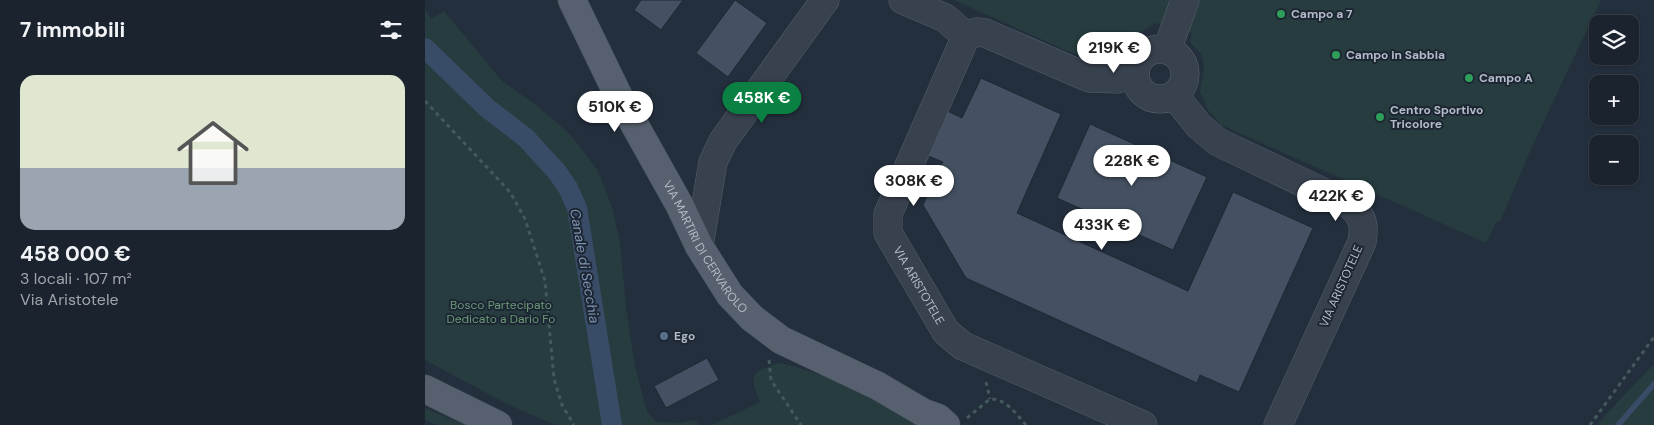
<!DOCTYPE html>
<html lang="it">
<head>
<meta charset="utf-8">
<style>
	:root { --surface:#1b232e; --page:#242b36; --text:#f1f3f6; --muted:#a0a4aa; --line:#39404a; --accent:#0b8043 }
	body { margin:0; font-family:"DM Sans",sans-serif; background:var(--page); color:var(--text); height:100vh; display:flex; flex-direction:column; font-size:19px; white-space:nowrap }
	* { box-sizing:border-box; margin:0 }
	p { font-size:16px; color:var(--muted) }
	.icon { flex:none; width:28px; height:28px; fill:none; stroke:currentColor; stroke-width:2; stroke-linecap:round; stroke-linejoin:round }
	.map { position:relative; flex:1; overflow:hidden }
	.details { display:flex; flex-direction:column; background:var(--surface); width:425px }
	.details>* { flex:none }
	.tools { position:absolute; left:1164px; top:15px; display:grid; gap:10px }
	.tools a { display:grid; place-items:center; width:50px; height:50px; border-radius:10px; background:var(--surface); box-shadow:0 1px 4px #0004,0 0 0 1px var(--line); font-size:25px }
	.price { position:absolute; translate:-50% -42px; padding:0 11px; border-radius:18px; background:#fff; color:#222; font-size:16px; line-height:32px; filter:drop-shadow(0 1px 2px #0008) }
	.price::after { content:''; position:absolute; left:50%; top:30px; width:15px; height:11px; margin-left:-8px; background:inherit; clip-path:polygon(0 0,100% 0,50% 100%) }
	.price.active { background:var(--accent); color:#fff }
	ul { padding:0; list-style:none }
	li { display:grid; align-content:center; gap:10px; height:265px; padding:0 20px }
	li+li { border-top:1px solid var(--line) }
	li span { display:grid; place-items:center; height:155px; border-radius:15px; color:#555 }
	li>.icon { margin-inline-start:auto }
	span .icon { width:90px; height:90px; fill:#fffc; stroke-width:1 }
	li b { font-size:21px }
	h2 { display:flex; justify-content:space-between; align-items:center; height:60px; padding:0 20px; font-size:21px }
	main { display:flex; flex:1; min-height:0 }
	.map>svg:first-child { display:block }
</style>
</head>
<body>
<main>
<section class="details">
<h2>7 immobili<svg class="icon" aria-label="filters" viewBox="0 0 24 24"><path d="M4 7h16M4 17h16"/><circle cx="9" cy="7" r="2"/><circle cx="15" cy="17" r="2"/></svg></h2>
<ul>
<li><span style="background:linear-gradient(#dfe7d0 60%,#9aa5b1 0)"><svg class="icon" aria-label="home" viewBox="0 0 24 24"><path d="M3 11l9-7 9 7M6 9v11h12V9"/></svg></span><div><b>458 000 €</b><p>3 locali · 107 m²</p><p>Via Aristotele</p></div></li>
</ul>
</section>
<div class="map">
<svg width="1229" height="425" viewBox="0 0 1229 425">
	<rect width="100%" height="100%" fill="#242f3e"/>
	<g fill="#263c3f">
		<polygon points="529,0 1176,0 1105,151 1075,222 1072,221 1061,243 796,125 783,110 775,92 779,66 776,54 765,42 767,33 731,23 703,39 690,54 675,63 640,50"/>
		<polygon points="0,9 6,19 19,11 77,81 111,105 145,134 173,171 188,210 195,242 201,307 210,366 222,412 232,422 255,423 270,420 274,425 130,425 84,405 0,360"/>
		<path d="M355,363C391,370 467,403 495,425H287L335,402C323,374 327,371 355,363Z"/>
		<polygon points="1229,364 1229,425 1171,425"/>
		<polygon points="0,408 40,425 11,425 0,420"/>
	</g>
	<g fill="none" stroke-linecap="round" stroke-linejoin="round">
		<polyline stroke="#394c67" stroke-width="5.5" points="1193,425 1229,384"/>
		<polyline stroke="#394c67" stroke-width="20" points="0,48 62,108 101,138 132,172 143,188 152,208 187,425"/>
	</g>
	<g fill="#455162" stroke="#1f2835">
		<polygon points="216,0 258,0 236,30 209,10"/>
		<polygon points="310,0 342,23 303,77 271,53"/>
		<polygon points="556,78 636,114 592,213 763,291 808,192 888,228 814,392 775,375 772,383 541,278 498,205 518,162 496,153 516,108 537,118"/>
		<polygon points="665,124 782,177 748,250 632,198"/>
		<polygon points="282,358 294,380 241,408 229,386"/>
	</g>
	<g fill="none" stroke-linecap="round" stroke-linejoin="round">
		<g stroke="#565f6c" stroke-width="29">
			<g id="minor">
				<polyline points="478,0 520,18 541,36"/>
				<circle cx="735" cy="74" r="25"/>
				<polyline points="742,50 760,0"/>
				<path id="s1" d="M710,74L692,79L664,78L560,33L552,32L541,36L463,214V233L521,332L538,346L718,425"/>
				<path d="M749,95L774,126L793,142L925,205C938,216 940,225 937,242L853,425"/>
				<polyline points="274,246 288,162 298,141 400,0"/>
			</g>
		</g>
		<g stroke="#414a57" stroke-width="29">
			<g id="major">
				<path id="s2" d="M147,0L193,95L255,206L274,246L305,295L327,318L356,340L453,386L499,413L513,418L521,425"/>
				<polyline points="0,389 73,425"/>
			</g>
		</g>
		<g stroke="#44595c" stroke-width="3" stroke-dasharray="4 4" stroke-linecap="butt">
			<polyline points="0,101 85,192 100,219 120,281 129,379 137,405 149,425"/>
			<polyline points="344,360 346,380 376,425"/>
			<polyline points="561,382 565,399"/>
			<path d="M542,418L565,399C582,399 590,413 601,425"/>
			<polyline points="1165,425 1229,337"/>
		</g>
		<use href="#minor" stroke="#38414e" stroke-width="28"/>
		<use href="#major" stroke="#56606e" stroke-width="28"/>
	</g>
	<g fill="#2e9e5b" stroke="#1d2633" stroke-width="2">
		<circle cx="856" cy="14" r="5"/>
		<circle cx="911" cy="55" r="5"/>
		<circle cx="1044" cy="78" r="5"/>
		<circle cx="955" cy="117" r="5"/>
	</g>
	<circle fill="#5c6f8a" stroke="#1d2633" stroke-width="2" cx="239" cy="336" r="5"/>
	<g text-anchor="middle" dominant-baseline="central" stroke-width="4" stroke-linejoin="round" paint-order="stroke">
		<g font-size="12" font-weight="bold" fill="#b4bcc9" stroke="#1d2633" text-anchor="start">
			<text x="866" y="14">Campo a 7</text>
			<text x="921" y="55">Campo in Sabbia</text>
			<text x="1054" y="78">Campo A</text>
			<text x="965" y="110">Centro Sportivo<tspan x="965" dy="14">Tricolore</tspan></text>
			<text x="249" y="336">Ego</text>
		</g>
		<g font-size="12" fill="#b4bcc9" stroke="#1d2633">
			<text stroke="none"><textPath href="#s2" startOffset="281">VIA MARTIRI DI CERVAROLO</textPath></text>
			<text stroke="none"><textPath href="#s1" startOffset="454">VIA ARISTOTELE</textPath></text>
			<text transform="translate(916 286) rotate(-66)">VIA ARISTOTELE</text>
		</g>
		<g font-size="12" fill="#6b9a76" stroke="#1d2633">
			<text x="76" y="305">Bosco Partecipato<tspan x="76" dy="14">Dedicato a Dario Fo</tspan></text>
		</g>
		<g font-size="14" font-style="italic" fill="#7c92b1" stroke="#1d2633">
			<text transform="translate(160 266) rotate(80)">Canale di Secchia</text>
		</g>
	</g>
</svg>
<div class="tools">
<a><svg class="icon" aria-label="layers" viewBox="0 0 24 24"><path d="M12 4l9 5-9 5-9-5zM3 14l9 5 9-5"/></svg></a>
<a>+</a>
<a>−</a>
</div>
<b class="price" style="left:689px;top:74px">219K €</b>
<b class="price active" style="left:337px;top:124px">458K €</b>
<b class="price" style="left:190px;top:133px">510K €</b>
<b class="price" style="left:707px;top:187px">228K €</b>
<b class="price" style="left:489px;top:207px">308K €</b>
<b class="price" style="left:911px;top:222px">422K €</b>
<b class="price" style="left:677px;top:251px">433K €</b>
</div>
</main>
</body>
</html>
